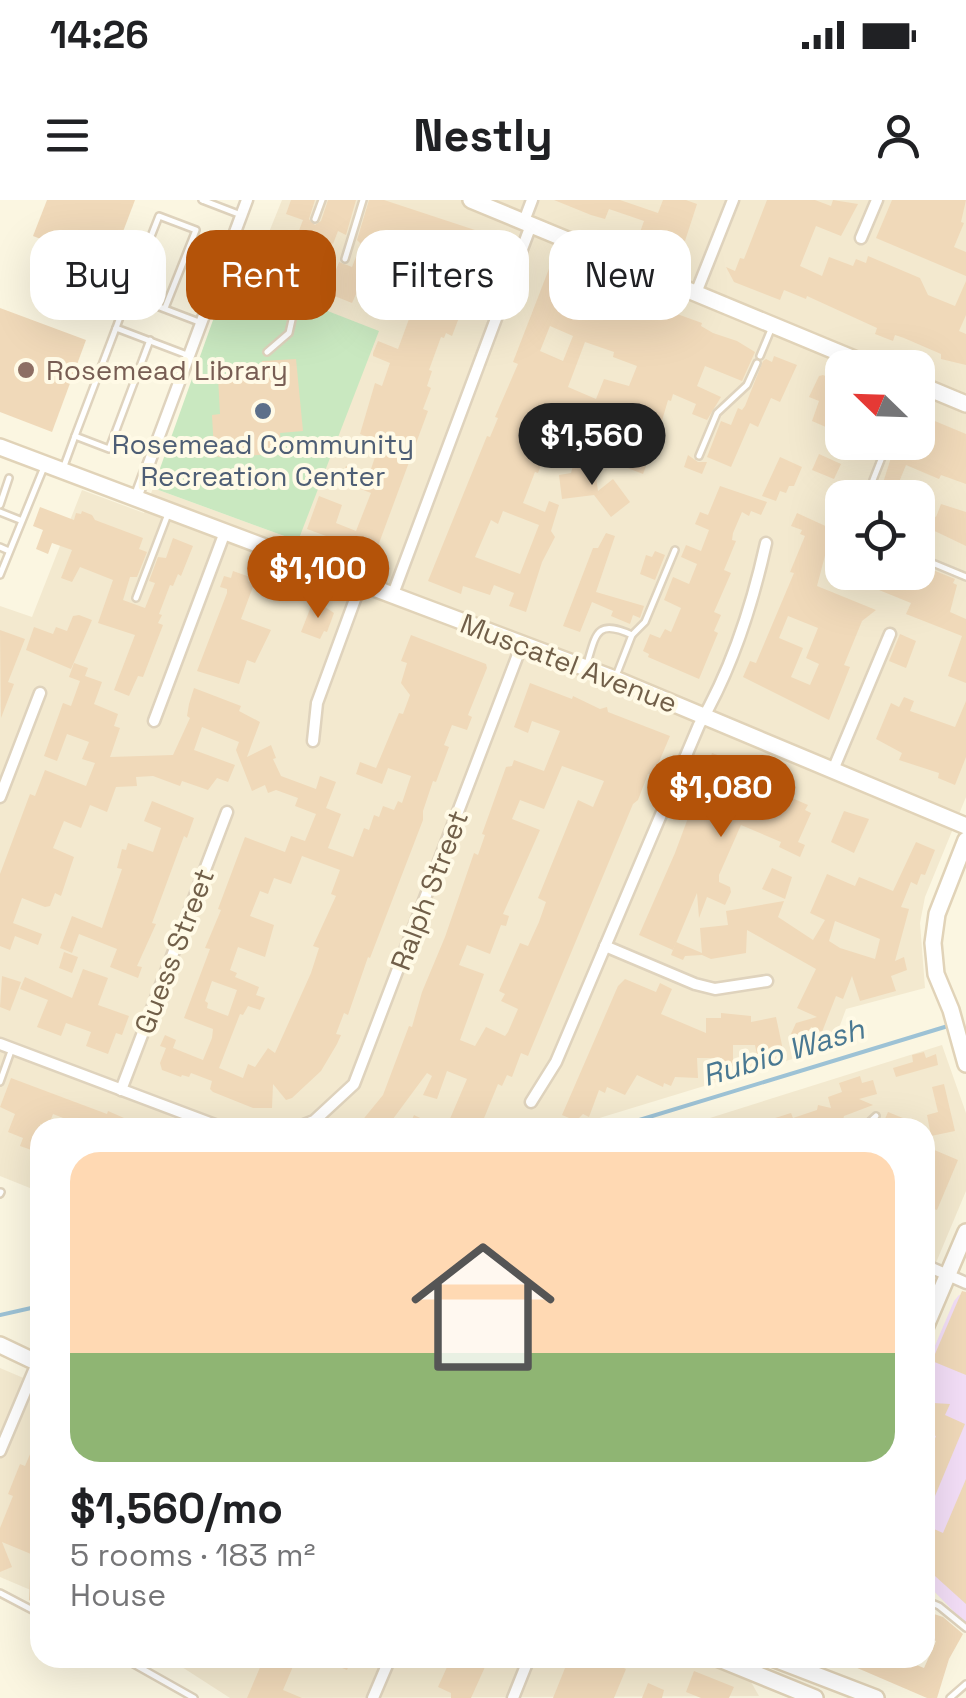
<!DOCTYPE html>
<html lang="en">
<head>
<meta charset="utf-8">
<style>
	:root { --surface:#fff; --page:#f2f2f2; --text:#202124; --muted:#757577; --accent:#b45309 }
	body { margin:0; font-family:"Space Grotesk",sans-serif; background:var(--page); color:var(--text); height:100vh; display:flex; flex-direction:column; font-size:38px; white-space:nowrap }
	* { box-sizing:border-box; margin:0 }
	p { font-size:32px; color:var(--muted) }
	.icon { flex:none; width:55px; height:55px; fill:none; stroke:currentColor; stroke-width:2; stroke-linecap:round; stroke-linejoin:round }
	.map { position:relative; flex:1; overflow:hidden }
	.side { position:absolute; left:30px; top:918px; width:905px; height:550px; display:flex; flex-direction:column; background:var(--surface); border-radius:30px; box-shadow:0 10px 40px #0002 }
	.side>* { flex:none }
	.top-card { position:absolute; left:30px; top:30px; width:908px; height:90px; display:flex; gap:20px }
	.needle { width:65px; rotate:293deg }
	.fabs { position:absolute; left:825px; top:150px; display:grid; gap:20px }
	.fabs a { display:grid; place-items:center; width:110px; height:110px; border-radius:20px; background:var(--surface); box-shadow:0 10px 40px #0002; font-size:50px }
	.price { position:absolute; translate:-50% -85px; padding:0 22px; border-radius:35px; background:var(--accent); color:#fff; font-size:32px; line-height:65px; filter:drop-shadow(0 2px 5px #0008) }
	.price::after { content:''; position:absolute; left:50%; top:60px; width:30px; height:22px; margin-left:-15px; background:inherit; clip-path:polygon(0 0,100% 0,50% 100%) }
	.price.active { background:#222; color:#fff }
	ul { padding:0; list-style:none }
	li { display:grid; align-content:center; gap:20px; height:530px; padding:0 40px }
	li span { display:grid; place-items:center; height:310px; border-radius:30px; color:#555 }
	li>.icon { margin-inline-start:auto }
	span .icon { width:180px; height:180px; fill:#fffc; stroke-width:1 }
	li b { font-size:42px }
	.pill { padding:0 35px; border-radius:30px; background:var(--surface); box-shadow:0 10px 40px #0002; font-size:35px; line-height:90px }
	.pill.active { background:var(--accent); color:#fff }
	.status { display:flex; justify-content:space-between; align-items:center; height:70px; padding:0 50px; background:var(--surface); direction:ltr }
	.status svg { height:28px; fill:currentColor }
	header { display:flex; justify-content:space-between; align-items:center; height:130px; padding:0 40px; background:var(--surface); font-size:45px; font-weight:700 }
	.map>svg:first-child { display:block }
</style>
</head>
<body>
<div class="status"><b>14:26</b><svg viewBox="0 0 49 12"><path d="M0 12V9h3v3zM5 12V6h3v6zM10 12V3h3v9zM15 12V0h3v12zM26 1h20v11H26zM47 4h2v5h-2z"/></svg></div>
<header><svg class="icon" aria-label="menu" viewBox="0 0 24 24"><path d="M4 6h16M4 12h16M4 18h16"/></svg>Nestly<svg class="icon" aria-label="person" viewBox="0 0 24 24"><circle cx="12" cy="8" r="4"/><path d="M4 21q1-7 8-7t8 7"/></svg></header>
<div class="map">
<svg width="966" height="1498" viewBox="0 0 966 1498">
	<rect width="100%" height="100%" fill="#fbf6e1"/>
	<g fill="#f3e9cf" fill-rule="evenodd">
		<path d="M282,0H966V597L925,697L920,723L925,788L846,809L832,847L570,927L40,928V992L0,976V406L32,417L82,290L144,313L153,288L298,341L301,101L315,67L263,47ZM842,168H918V242H842ZM842,298H918V372H842Z"/>
		<polygon points="942,845 966,913 966,991 925,1089 925,928 678,928"/>
		<polygon points="0,1168 40,1185 40,1394 0,1377"/>
		<polygon points="168,1458 694,1458 751,1482 759,1496 230,1498"/>
	</g>
	<polygon fill="#f3def7" points="966,1094 966,1424 925,1382 925,1169 954,1101 959,1095"/>
	<polygon fill="#c9e8c0" points="242,39 315,67 302,101 379,131 298,341 153,288"/>
	<g fill="none" stroke-linecap="round" stroke-linejoin="round">
		<g stroke="#9dc2d5" stroke-width="4">
			<polyline points="613,928 948,826"/>
			<polyline points="0,1115 40,1106"/>
		</g>
	</g>
	<g fill="#f0d9b9" fill-rule="evenodd">
		<polygon points="47,0 135,0 110,66 33,36"/>
		<polygon points="291,0 315,0 309,19 315,25 321,21 328,0 356,0 346,35 338,31 333,44 313,36 304,60 290,54 303,20 286,14"/>
		<polygon points="369,0 384,0 481,32 482,39 492,43 479,80 466,76 470,65 436,52 425,81 410,75 417,57 393,47 387,62 373,56 352,103 327,93 339,62 352,67 361,44 357,40"/>
		<polygon points="554,0 620,0 658,13 663,0 686,0 697,4 685,41 672,35 664,54 640,45 644,37 639,35 644,21 609,9 605,19 591,15"/>
		<polygon points="767,0 815,0 831,6 833,0 858,4 841,36 816,26 800,66 822,76 829,57 853,66 856,59 866,63 868,56 920,78 928,95 955,106 966,81 966,115 959,131 966,134 966,165 941,159 941,154 904,138 895,135 893,141 875,134 877,128 807,96 806,99 784,90 780,100 734,82 726,67 735,71 740,58 744,59"/>
		<polygon points="892,0 966,0 961,22 964,23 954,47 966,52 966,76 876,38"/>
		<path d="M559,55L584,65L580,72L588,80L604,87L599,99L620,108L622,102L628,104L629,101L666,110L702,123L701,126L713,133L737,141L755,152L742,181L705,166L697,186L721,197L707,220L692,214L696,204L673,194L671,201L668,200L657,238L633,230L626,249L649,258L643,274L597,256L602,241L559,225L553,240L551,227L534,220L525,241L539,247L535,256L543,260L538,273L535,272L523,303L545,312L549,301L559,305L551,331L555,337L542,362L526,412L509,406L514,393L494,385L490,395L463,386L461,394L428,381L487,236L490,237L498,218L495,217L518,164L513,162L552,61L555,62ZM550,126L573,136L563,161L540,151ZM585,142L614,152L613,157L637,166L629,186L604,179L596,199L568,187ZM503,311L539,325L520,374L475,357L491,320L498,324Z"/>
		<polygon points="427,82 464,91 460,100 464,102 463,107 452,136 446,133 444,138 441,137 429,170 432,171 427,186 431,188 423,209 428,211 375,354 307,329 319,296 342,305 336,323 356,331 371,293 340,281 346,266 369,275 380,242 360,234 375,183 382,186 390,163 373,156 373,153 378,141 398,149 409,119 381,108 385,98 416,110"/>
		<polygon points="0,108 86,140 52,232 0,212"/>
		<polygon points="774,156 797,165 780,202 771,198 758,227 750,223 731,267 707,257 721,221 731,225 738,208 742,210 745,206 763,161 766,159 772,162"/>
		<polygon points="296,159 303,231 280,233 282,254 218,257 214,252 212,215 220,214 218,177 263,174 262,161"/>
		<polygon points="823,175 842,183 842,234 812,221 819,201 809,197 819,176"/>
		<polygon points="918,214 966,234 966,284 941,275 939,279 906,265 895,292 909,298 865,298 870,286 882,286 896,242 918,242"/>
		<polygon points="819,254 841,264 834,279 812,270"/>
		<polygon points="688,255 698,262 707,262 702,274 684,267"/>
		<polygon points="780,257 802,267 794,286 789,286 786,293 780,291 776,301 762,296"/>
		<polygon points="594,263 598,291 613,279 630,302 611,317 594,295 562,299 559,275 571,273 573,266"/>
		<polygon points="720,286 767,302 761,315 751,311 749,316 742,312 733,333 732,340 736,341 724,370 731,373 714,412 721,415 714,431 718,433 699,479 648,457 649,454 643,451 650,434 660,438 665,429 671,432 681,408 664,400 673,377 689,384 697,364 681,357 686,345 701,351 709,330 695,324 700,312 708,315"/>
		<polygon points="941,304 966,312 966,346 918,323 918,309 936,317"/>
		<polygon points="40,307 74,320 76,313 81,314 82,311 92,315 95,320 143,338 139,349 147,352 137,377 130,377 123,400 145,408 155,383 149,381 158,357 166,358 173,338 193,346 181,376 178,374 173,386 170,385 159,414 162,415 158,423 163,425 143,477 138,476 129,496 114,490 135,435 98,423 113,380 80,367 72,382 61,378 72,350 52,343 48,354 36,349 43,330 33,326"/>
		<path d="M797,313L832,329L817,386L876,410L862,421L844,465L850,467L829,520L743,477L750,461L756,463L794,373L790,372L805,336L800,334L802,330L791,326ZM788,416L818,428L806,458L819,464L810,485L791,477L803,448L779,438Z"/>
		<polygon points="606,333 615,336 596,392 644,406 640,418 633,415 630,424 611,416 613,411 592,402 580,432 563,426 593,348 598,348"/>
		<polygon points="655,351 665,355 655,380 640,374 646,355 652,357"/>
		<polygon points="918,364 955,379 953,383 957,385 950,412 966,419 966,483 948,476 962,436 906,414 911,403 837,373 865,372 874,384 878,372 918,372"/>
		<polygon points="233,371 250,377 248,381 254,384 241,419 271,430 255,463 247,460 239,484 197,471 227,393 227,389 220,387 224,376 231,378"/>
		<polygon points="316,401 334,413 327,432 324,431 320,439 301,432 312,404 315,405"/>
		<polygon points="79,415 92,420 71,469 26,450 34,427 53,434 56,427 67,431 73,416"/>
		<polygon points="0,430 25,439 8,482 14,484 1,518"/>
		<polygon points="900,434 916,441 906,468 889,461"/>
		<path d="M411,435L486,464L487,468L468,515L472,517L467,530L452,525L444,545L449,547L436,582L433,581L423,611V620L370,758L368,757L348,815L344,813L336,834L341,835L337,844L321,871L292,898L286,900L273,884L272,908H253L213,892L210,889L212,881L191,873L189,877L182,875L181,877L162,870L160,863L166,848L160,846L165,835L176,840L173,848L203,860L212,838L213,829L184,818L210,749L205,748L221,710L218,709L245,637L285,652L291,636L305,641L316,614L295,606L298,598L276,590L268,593L265,585L252,591L236,550L239,542L202,527L194,550L235,565L228,582L217,578L208,590L182,581L180,586L153,576L136,577L137,586L116,587L107,612L90,605L81,628L64,621L53,648L74,657L61,696L55,693L50,706L45,707L22,698L13,723L42,734L38,745L15,736L10,750L0,746V674L30,594L35,596L45,570L86,586L95,563L82,559L89,542L67,534L57,561L44,556L63,503L71,506L80,481L69,477L74,463L88,468L85,476L102,482L94,504L118,514L114,526L120,528L110,557L173,555L190,518L187,516L189,504L194,488L241,506L239,511L260,522L247,557L271,545L276,558L273,559L281,576L316,589L320,576L336,582L326,608L341,614L328,648L353,657L364,628L369,630L374,615L379,617L383,606L394,610L398,601L402,603L411,576L388,568L382,584L356,574L360,562L376,568L399,513L403,514L410,495L401,483L407,463L401,461ZM302,656L340,670L331,694L336,696L313,746L319,748L311,773L275,853L268,848L255,867L248,864L243,878L219,868L240,814L243,815L248,806L260,810L265,798L256,795L259,787L235,777L237,773L230,770L238,747L265,757L274,725L250,716L260,691L268,694L274,678L291,684ZM212,781L237,790L228,816L207,808L208,803L205,801Z"/>
		<path d="M530,483L572,499L573,496L600,509L607,507L608,512L670,536L653,576L648,574L638,600L633,604L528,856L521,853L512,877L507,875L502,886L498,884L480,928H446L467,879L447,871L437,899L423,895L432,876L427,873L390,923L387,921L382,928H356L383,895L409,826L412,827L422,792L445,737L474,653L478,655L485,635L482,634L506,567L512,566L514,560L544,571L560,531L532,521L528,533L514,527ZM562,566L604,581L593,607L578,600L538,698L546,702L539,722L528,746L520,743L499,791L505,794L501,801L518,809L508,832L505,836L486,827L475,846L460,840L484,774L459,765L467,745L490,754L501,725L506,726L509,716L503,714L540,630L512,619L520,600L544,609Z"/>
		<polygon points="904,497 914,501 910,511 955,527 966,501 966,557 955,585 938,578 939,573 899,560 902,553 876,539 891,503 899,507"/>
		<polygon points="712,553 782,578 776,591 808,605 805,610 811,613 798,642 805,645 800,657 779,647 781,642 741,625 719,675 719,682 730,687 731,692 725,705 707,697 699,718 697,693 673,750 639,735 675,653"/>
		<polygon points="152,601 194,618 187,638 184,636 156,712 152,723 156,724 137,766 142,767 138,778 110,767 117,749 79,734 72,753 60,748 72,716 102,728 122,669 117,668 122,649 126,650 128,643 153,652 161,628 144,621"/>
		<polygon points="844,611 869,619 854,653 831,642"/>
		<path d="M916,642L935,650L925,675L921,674L917,685L911,682L901,707L909,709L895,761L904,757L907,770L891,776L896,791L860,801L852,776L843,799L836,796L822,832L811,827L805,842L790,836L796,823L817,817L797,808L816,769L747,730L746,753L711,759L702,755L685,756L683,760L671,755L676,742L702,753L700,728L728,725L726,711L784,701L778,717L813,740L825,720L810,713L827,674L855,686L859,677L893,691ZM835,721L880,739L875,759L840,748L829,741Z"/>
		<polygon points="772,668 792,677 785,699 762,689"/>
		<polygon points="64,752 78,757 72,773 59,768"/>
		<polygon points="83,769 108,778 98,805 129,816 122,835 116,833 108,854 86,846 91,832 66,823 61,836 37,827 48,800 20,789 25,777 72,798"/>
		<polygon points="2,776 21,782 10,811 0,807"/>
		<polygon points="625,779 656,792 660,783 672,789 661,814 706,833 706,818 721,818 721,813 751,816 751,822 776,817 783,850 757,855 755,845 733,845 733,866 722,866 722,858 697,858 698,878 675,877 671,886 664,883 663,887 637,875 625,895 607,887 605,893 599,890 589,917 583,914 576,921 562,915 618,786"/>
		<polygon points="924,852 926,858 936,854 938,865 896,877 893,868 913,862 912,855"/>
		<polygon points="860,876 862,883 873,880 877,894 859,899 873,905 844,916 841,928 769,928 777,922 775,918 791,913 793,918 817,910 818,905 831,908 828,897 842,892 839,883"/>
		<polygon points="11,878 107,914 108,911 147,928 89,928 53,914 48,927 40,924 40,953 20,946 23,938 8,932 15,914 0,907"/>
		<polygon points="944,884 955,931 931,936 927,915 938,912 932,887"/>
		<polygon points="888,912 925,927 881,928"/>
		<polygon points="414,915 441,928 408,928"/>
		<polygon points="925,946 958,960 937,1010 934,1009 925,1028"/>
		<polygon points="962,1091 966,1092 966,1175 932,1161"/>
		<polygon points="933,1203 950,1204 945,1215 965,1224 925,1320 925,1262 936,1236 925,1232 925,1222"/>
		<polygon points="40,1231 40,1407 29,1400 31,1354 2,1342 12,1367 0,1372 0,1328 13,1296 8,1294 20,1264 25,1266"/>
		<polygon points="966,1279 966,1404 925,1367 925,1325 943,1333"/>
		<polygon points="925,1411 943,1417 963,1434 949,1459 937,1498 927,1498 834,1458 900,1458 924,1468 936,1441 925,1436"/>
		<polygon points="268,1458 278,1458 294,1464 283,1490 302,1498 247,1498 261,1465 264,1467"/>
		<polygon points="318,1458 352,1458 347,1470"/>
		<polygon points="426,1458 489,1458 471,1498 451,1498 451,1493 438,1487 447,1467"/>
		<polygon points="569,1458 590,1464 593,1458 623,1458 620,1466 626,1469 614,1498 553,1498"/>
		<polygon points="694,1471 734,1487 729,1498 701,1498 686,1492"/>
		<polygon points="648,1483 664,1490 662,1498 642,1498"/>
	</g>
	<g fill="none" stroke-linecap="round" stroke-linejoin="round">
		<g stroke="#dfd3bd" stroke-width="10">
			<g id="lane">
				<polyline points="202,0 241,15"/>
				<polyline points="315,19 322,0"/>
				<polyline points="228,54 284,77 292,87 294,111 289,133 267,152"/>
				<polyline points="345,59 363,0"/>
				<polyline points="128,95 116,128 187,155"/>
				<polyline points="165,108 196,30 159,16 128,95 199,122"/>
				<polyline points="116,128 75,236 109,249 150,140"/>
				<polyline points="760,156 772,127"/>
				<polyline points="699,256 717,213 747,185 757,163"/>
				<polyline points="64,266 75,236"/>
				<polyline points="873,280 888,242"/>
				<polyline points="0,305 9,278"/>
				<polyline points="0,312 20,320"/>
				<polyline points="0,347 9,351"/>
				<polyline points="918,357 966,377"/>
				<polyline points="0,375 44,267"/>
				<polyline points="136,398 168,314"/>
				<polyline points="632,435 645,422 675,350"/>
				<path d="M586,467C596,435 595,418 632,435L616,476"/>
				<polyline points="0,882 11,851"/>
				<polyline points="863,928 876,916"/>
				<polyline points="0,994 1,992"/>
				<polyline points="0,1393 40,1414"/>
				<polyline points="925,1400 939,1406 966,1428"/>
				<polyline points="123,1458 194,1498"/>
				<polyline points="950,1498 966,1484"/>
			</g>
		</g>
		<g stroke="#dfd3bd" stroke-width="15">
			<g id="street">
				<polyline points="524,21 532,0"/>
				<polyline points="861,38 877,0"/>
				<polyline points="696,93 733,0"/>
				<polyline points="136,298 247,0"/>
				<polyline points="393,394 531,25"/>
				<polyline points="154,521 225,332"/>
				<polyline points="313,541 317,503 361,383"/>
				<polyline points="833,570 890,434"/>
				<polyline points="0,597 40,493"/>
				<polyline points="605,746 695,784 715,789 767,781"/>
				<polyline points="0,844 223,928"/>
				<polyline points="121,890 227,612"/>
				<path d="M531,902L556,862L699,525C732,469 752,406 766,343"/>
				<polyline points="296,928 314,921 354,884 522,444"/>
				<polyline points="925,1065 966,1083"/>
				<polyline points="0,1251 38,1161"/>
				<polyline points="373,1498 390,1458"/>
				<polyline points="513,1498 529,1458"/>
			</g>
		</g>
		<g stroke="#e1d3b8" stroke-width="20">
			<g id="secondary">
				<polyline points="471,0 876,168"/>
				<polyline points="918,184 966,204"/>
				<polyline points="0,247 615,479 966,626"/>
				<polyline points="966,640 937,714 933,743 936,774 951,810 966,864"/>
				<polyline points="925,1128 966,1032"/>
				<polyline points="0,1145 40,1164"/>
				<polyline points="717,1458 815,1498"/>
				<polyline points="772,1458 876,1498"/>
			</g>
		</g>
		<use href="#lane" stroke="#fff" stroke-width="5"/>
		<use href="#street" stroke="#fff" stroke-width="10"/>
		<use href="#secondary" stroke="#fff" stroke-width="15"/>
	</g>
	<circle fill="#8d6e63" stroke="#fffae6" stroke-width="4" cx="26" cy="170" r="10"/>
	<circle fill="#5c6f8a" stroke="#fffae6" stroke-width="4" cx="263" cy="211" r="10"/>
	<g text-anchor="middle" dominant-baseline="central" stroke-width="8" stroke-linejoin="round" paint-order="stroke">
		<g font-size="28" fill="#785e54" stroke="#fffae6" text-anchor="start">
			<text x="46" y="170">Rosemead Library</text>
		</g>
		<g font-size="28" fill="#4e5e75" stroke="#fffae6">
			<text x="263" y="244">Rosemead Community<tspan x="263" dy="32">Recreation Center</tspan></text>
		</g>
		<g font-size="28" fill="#715f49" stroke="#fffae6">
			<text transform="translate(569 463) rotate(21)">Muscatel Avenue</text>
			<text transform="translate(429 690) rotate(-69)">Ralph Street</text>
			<text transform="translate(174 751) rotate(-69)">Guess Street</text>
		</g>
		<g font-size="30" font-style="italic" fill="#497892" stroke="#fffae6">
			<text transform="translate(783 852) rotate(-17)">Rubio Wash</text>
		</g>
	</g>
</svg>
<div class="fabs">
<a><svg class="needle" viewBox="-14 -14 28 28"><path d="M0-13l5 13h-10z" fill="#e53935"/><path d="M0 13l5-13h-10z" fill="#757577"/></svg></a>
<a><svg class="icon" aria-label="locate" viewBox="0 0 24 24"><circle cx="12" cy="12" r="6"/><path d="M12 2v4M12 18v4M2 12h4M18 12h4"/></svg></a>
</div>
<b class="price active" style="left:592px;top:288px">$1,560</b>
<b class="price" style="left:318px;top:421px">$1,100</b>
<b class="price" style="left:721px;top:640px">$1,080</b>
<div class="top-card">
<a class="pill">Buy</a>
<a class="pill active">Rent</a>
<a class="pill">Filters</a>
<a class="pill">New</a>
</div>
<section class="side">
<ul>
<li><span style="background:linear-gradient(#ffd9b3 65%,#8fb573 0)"><svg class="icon" aria-label="home" viewBox="0 0 24 24"><path d="M3 11l9-7 9 7M6 9v11h12V9"/></svg></span><div><b>$1,560/mo</b><p>5 rooms · 183 m²</p><p>House</p></div></li>
</ul>
</section>
</div>
</body>
</html>
